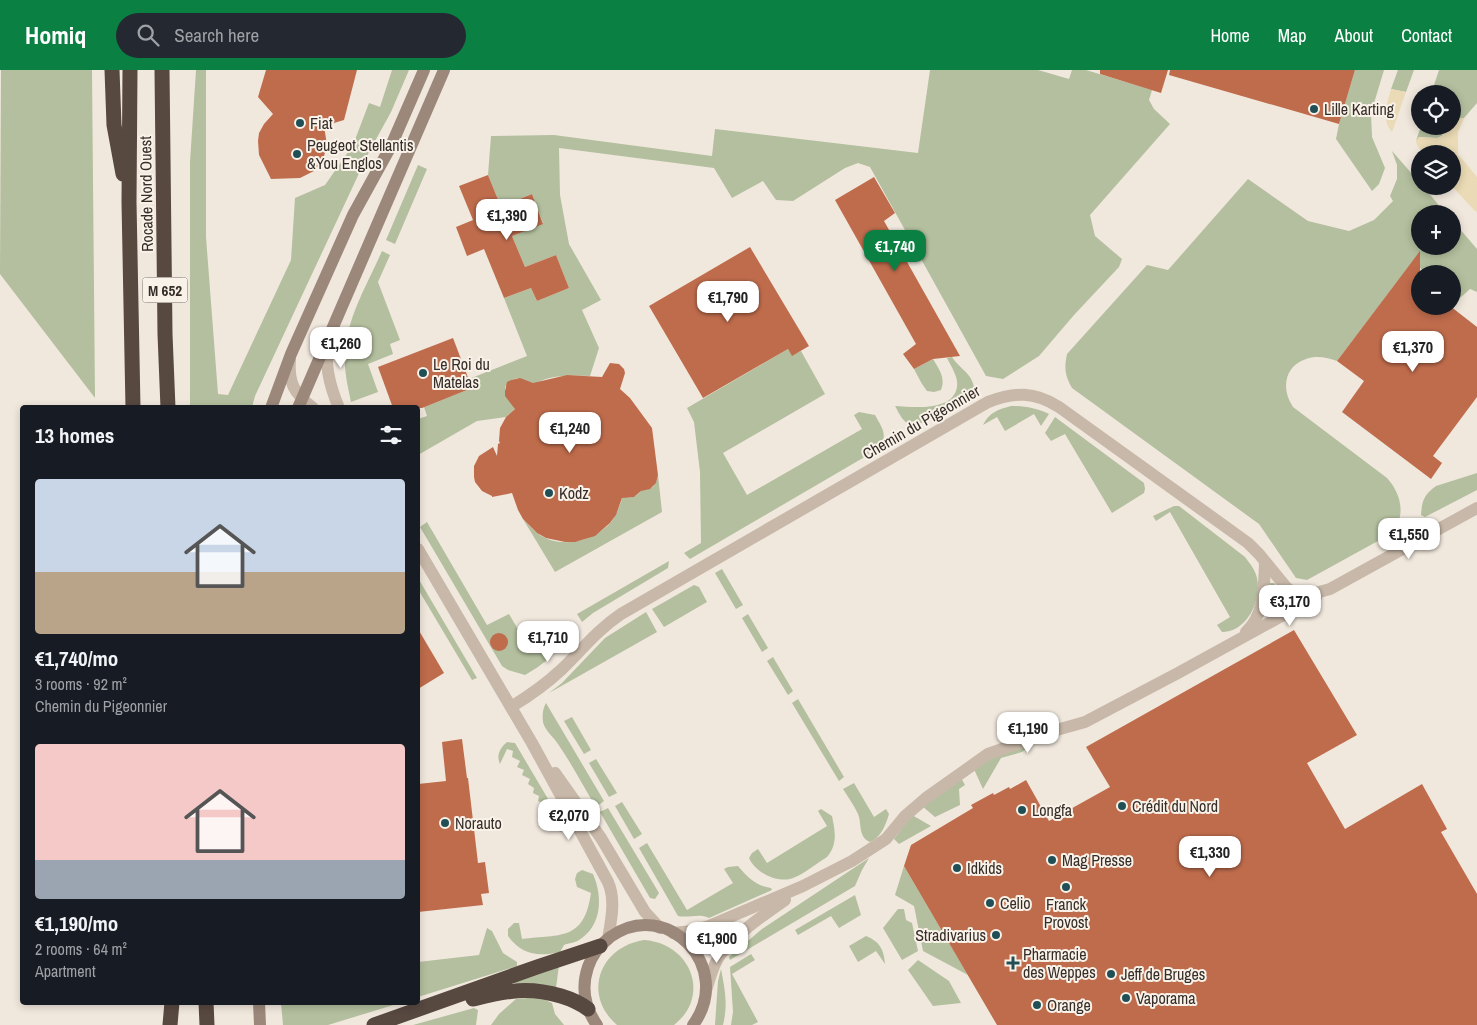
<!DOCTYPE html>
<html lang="en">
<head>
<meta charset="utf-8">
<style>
	:root { --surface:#171b24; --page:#242831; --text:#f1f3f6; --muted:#9ea1a6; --accent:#0b8043 }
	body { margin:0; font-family:"Archivo Narrow",sans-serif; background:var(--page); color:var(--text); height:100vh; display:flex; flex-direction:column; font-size:19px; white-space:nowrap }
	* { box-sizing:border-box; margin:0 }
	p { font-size:16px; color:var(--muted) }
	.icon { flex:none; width:28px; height:28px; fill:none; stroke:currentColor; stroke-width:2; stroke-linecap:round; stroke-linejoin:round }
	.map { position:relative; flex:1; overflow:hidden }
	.sheet { position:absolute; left:20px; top:335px; width:400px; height:600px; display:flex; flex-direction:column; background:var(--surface); border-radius:5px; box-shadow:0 2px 8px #0003 }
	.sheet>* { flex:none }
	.buttons { position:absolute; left:1411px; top:15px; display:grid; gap:10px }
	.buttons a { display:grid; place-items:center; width:50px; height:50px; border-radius:50%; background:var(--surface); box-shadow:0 2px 8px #0003; font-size:25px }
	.price { position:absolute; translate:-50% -42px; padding:0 11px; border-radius:10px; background:#fff; color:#222; font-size:16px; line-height:32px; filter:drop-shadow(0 1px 2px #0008) }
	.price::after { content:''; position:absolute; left:50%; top:30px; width:15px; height:11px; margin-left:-8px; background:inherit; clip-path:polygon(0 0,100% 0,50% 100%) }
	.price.current { background:var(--accent); color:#fff }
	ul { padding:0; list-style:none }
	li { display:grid; align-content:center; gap:10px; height:265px; padding:0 15px }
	li span { display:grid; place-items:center; height:155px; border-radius:5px; color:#555 }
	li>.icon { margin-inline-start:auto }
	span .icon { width:90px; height:90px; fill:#fffc; stroke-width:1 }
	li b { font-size:21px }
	h2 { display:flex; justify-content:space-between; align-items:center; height:60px; padding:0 15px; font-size:21px }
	header { display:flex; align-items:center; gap:30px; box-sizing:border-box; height:70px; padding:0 25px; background:var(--accent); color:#fff }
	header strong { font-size:24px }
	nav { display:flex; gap:28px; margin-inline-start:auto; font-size:18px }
	.search { width:350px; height:45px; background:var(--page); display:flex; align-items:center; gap:12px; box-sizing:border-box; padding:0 18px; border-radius:28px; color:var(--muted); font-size:19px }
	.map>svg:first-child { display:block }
</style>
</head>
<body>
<header>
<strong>Homiq</strong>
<div class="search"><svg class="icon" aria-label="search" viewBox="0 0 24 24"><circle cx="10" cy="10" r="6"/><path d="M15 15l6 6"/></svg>Search here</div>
<nav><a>Home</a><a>Map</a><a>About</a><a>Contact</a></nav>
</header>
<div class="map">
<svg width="1477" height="955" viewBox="0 0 1477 955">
	<rect width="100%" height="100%" fill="#f1e8dd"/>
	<g fill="#b3bf9e">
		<polygon points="1,0 92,0 95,328 0,204"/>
		<polygon points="196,0 206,0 206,167 218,324 228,325 291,190 295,128 325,115 353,75 369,33 380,37 392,0 409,0 391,42 369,82 255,326 252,337 190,337 190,92"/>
		<path d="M930,0H1038L1069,9L1072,0H1086L1152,20L1149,30L1154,39L1170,54L1090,145L1095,166L1122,189L1119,197L1074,245L1039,286L1003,309L986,306L870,97L858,93L845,98L793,131L776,130L763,111L732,128L714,98L559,78L560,125L569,174L601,230L582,240L599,278L590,306C570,305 547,304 530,317C524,310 520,306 511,310L505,317V326L521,333L506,347L477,351L418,385V349L427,346L424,337L472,318L469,309L527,286L504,228L531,218L537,231L569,218L556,185L525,197L512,166L543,153L532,124L501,137L488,105L491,66L554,65L712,86L715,59L918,83Z"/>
		<polygon points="1355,0 1384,0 1371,43 1372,67 1385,98 1379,114 1372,121 1336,69 1339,54"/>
		<polygon points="1398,0 1414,0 1406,22 1391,19"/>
		<polygon points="1439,0 1477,0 1477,33 1464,48 1456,48 1453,50 1452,24 1431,24"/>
		<polygon points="1421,56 1446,56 1442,66 1437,68 1419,67 1416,71"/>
		<path d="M1392,81L1420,113V116H1423L1446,144H1420V176H1452L1453,151L1477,179V222L1470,219L1460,228L1453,222L1452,204H1428L1412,192L1337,291C1328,288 1317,285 1306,289C1284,296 1281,320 1293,337L1387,408C1402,424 1408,451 1387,466L1307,510L1296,508L1259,454L1072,318C1065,305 1064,299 1067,284L1147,195L1168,200L1248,109L1308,151L1349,161L1374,150L1393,131L1390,126L1397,109V95Z"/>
		<polygon points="418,95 427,99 395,174 386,170"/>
		<path d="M382,181L390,185L378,212L400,270L390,274L393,284L368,294L378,322L351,332C348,317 344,302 345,286C345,251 368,213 382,181Z"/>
		<path d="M788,279L792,285L801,281L825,324L723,383L747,425L862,359L854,345L859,342L875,345C882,358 888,364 880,378L690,489L684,483L701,473L700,402L694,352L687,338Z"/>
		<path d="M952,287C962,302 972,301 975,322C968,329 923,356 913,355C904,355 899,343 895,336C913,337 953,342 957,317C959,308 951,296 947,288Z"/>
		<path d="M933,289C939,299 946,308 941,320L934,322L927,321L922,314L914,299Z"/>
		<path d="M1011,336C1025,336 1036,338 1049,344L1041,356L1034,344L1005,361L997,347L983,355C990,342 997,340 1011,336Z"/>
		<polygon points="1055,347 1144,413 1145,419 1144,423 1112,443 1065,364 1051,371 1045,363"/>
		<path d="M1477,403V420L1425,447L1421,445C1422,430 1424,425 1436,416Z"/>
		<path d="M658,405L662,442L555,502L523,449C527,453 532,459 537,463C559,480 595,472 612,451C617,444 620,435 623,426C632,429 637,427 642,419C653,421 656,414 658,405Z"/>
		<path d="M1174,436H1179L1245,487C1250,494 1255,499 1257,508C1262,530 1247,562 1222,562L1217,555L1230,547L1170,442L1156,451L1153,446Z"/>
		<path d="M427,452L487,555L509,544L526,573L563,552L570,565C555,583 545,594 525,605L508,600L502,596L420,457Z"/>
		<polygon points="669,491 668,498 593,543 582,552 577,544"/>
		<polygon points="722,499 743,535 736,539 715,503"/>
		<polygon points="418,508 477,608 472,610 418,519"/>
		<path d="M1269,513H1274C1280,522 1285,528 1296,532L1273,549L1265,544Z"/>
		<polygon points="694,515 699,517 707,532 664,557 652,539"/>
		<polygon points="646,542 657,562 549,623 562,613 605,568"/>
		<polygon points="748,544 768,578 762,582 742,548"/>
		<polygon points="773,587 793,621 788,625 767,591"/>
		<polygon points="798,629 844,707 839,711 792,633"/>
		<path d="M546,633L604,731L596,737C583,716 572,694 558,674C553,666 545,661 543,652C542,645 543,638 546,633Z"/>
		<polygon points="572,647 591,680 584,684 564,651"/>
		<polygon points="1038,670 1022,682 1001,688 983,719 973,697 993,686"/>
		<path d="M507,672L515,673L564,756L561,762L554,759L555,754L548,750L551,744L543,740L545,734L538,731L539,726L533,723L534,718L528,714L530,709L522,705L524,700L517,697L520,691L512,687L513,681L507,679L500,694C496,685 500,678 507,672Z"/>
		<polygon points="596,689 617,723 609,727 589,693"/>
		<polygon points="960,706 965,715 959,719 960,735 935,747 922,736"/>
		<path d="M854,713L874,747L886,739L889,744C886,754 881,768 870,772C858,767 862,754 858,744C854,735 848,727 843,719Z"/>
		<polygon points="622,732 642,764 634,769 615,736"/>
		<polygon points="608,738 659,823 655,829 650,828 600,742"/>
		<path d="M821,739L832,746C835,761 838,774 827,787C817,793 804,804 793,808C777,814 755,802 749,788L752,783L758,779L767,793L827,756L818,741Z"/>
		<polygon points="912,745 931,756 899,774 894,769"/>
		<path d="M647,773L687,840L733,813L724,799L728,797L738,796C747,807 756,816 771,818L772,820L709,848C700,843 689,848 678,846L639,778Z"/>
		<polygon points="869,788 862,800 855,816 730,890 729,887 762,859"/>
		<polygon points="904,796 968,905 923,881 914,836 895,825"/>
		<path d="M582,800L593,804C603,827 602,856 579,870C575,873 569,873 564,875L560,882C538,887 522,885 508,866V859L514,853H519L522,869C561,864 584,871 591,823L577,817L575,809L577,803Z"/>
		<polygon points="855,825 861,845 839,858 831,846 798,865 795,860"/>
		<polygon points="898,839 904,839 906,850 912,853 918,881 902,890 883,858"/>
		<polygon points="487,858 492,861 503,883 517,892 517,896 418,927 418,892 479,885"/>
		<path d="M866,866C879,871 884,879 885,894L876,881L858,892L849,876Z"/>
		<path d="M644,870C690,873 712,925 674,955H617C582,925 599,877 644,870Z"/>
		<polygon points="751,884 755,890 732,904 758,952 752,955 731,955 733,942 730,897"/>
		<polygon points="918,890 949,911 961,933 933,936 908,900"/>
		<path d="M559,895L556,918C538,914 523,913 505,913Z"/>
		<path d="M721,899C725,920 728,935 723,955H715L718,911Z"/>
		<polygon points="528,928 541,928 552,933 555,944 564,955 491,955 499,944 516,929"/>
		<polygon points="281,933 281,932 400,933 328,955 283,955"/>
		<polygon points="474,938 478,940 476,955 413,955"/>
	</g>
	<g fill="#eadab5">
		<path d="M1391,19L1406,22L1392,62C1381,49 1387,34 1391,19Z"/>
		<polygon points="1456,48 1464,48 1458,62 1458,84 1477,107 1477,142 1474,140 1452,116 1452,84 1424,84 1417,75 1416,71 1419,67 1437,68 1442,66 1446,56 1452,56 1453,50"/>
	</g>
	<g fill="#bf6c4c">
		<polygon points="266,0 357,0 344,50 324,56 327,75 323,90 314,101 300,108 271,109 259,85 258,71 259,63 264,54 273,44 258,27"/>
		<polygon points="1100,0 1168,0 1161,23 1100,4"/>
		<polygon points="1170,0 1355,0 1339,54 1169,5"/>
		<polygon points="488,105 501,137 532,124 543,154 512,166 525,197 556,185 569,218 537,231 531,218 504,228 484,179 467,186 456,157 473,150 459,116"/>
		<polygon points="874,107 895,143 884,151 960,286 933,289 914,299 903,284 916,274 835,130"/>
		<polygon points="750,177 809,276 792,286 788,279 703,328 649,236"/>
		<polygon points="1420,181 1420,236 1450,236 1477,257 1477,327 1433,386 1442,393 1431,409 1342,342 1364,311 1337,291"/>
		<polygon points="453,268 472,318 422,338 393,338 378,297"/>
		<polygon points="610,293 619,294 624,299 625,303 620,319 630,328 652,358 658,405 656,413 650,419 641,421 634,427 622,428 616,445 610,453 595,466 575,472 565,472 546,468 537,463 523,449 518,440 512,423 492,427 492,426 482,421 475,412 474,407 474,396 479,386 493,377 497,386 498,374 500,373 499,371 500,358 506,347 515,339 505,326 505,321 507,312 511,310 520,308 533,313 567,305 602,307"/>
		<polygon points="418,559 444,603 418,619"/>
		<polygon points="1294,560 1357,665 1307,693 1345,759 1422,714 1447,759 1441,762 1477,824 1477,955 997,955 904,796 911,775 973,738 971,735 993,723 994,725 1009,717 1010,719 1026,710 1049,751 1110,717 1086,677"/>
		<circle cx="499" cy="572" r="9"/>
		<polygon points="462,669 467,708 468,708 478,793 485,792 489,823 481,824 483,835 418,842 418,714 446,711 442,672"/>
	</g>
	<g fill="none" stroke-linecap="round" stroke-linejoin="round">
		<g stroke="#c8b8a9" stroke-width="12">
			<path d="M328,272C324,294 330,317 339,338"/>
			<path d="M290,289C288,313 294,323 313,338"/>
			<path d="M418,479L532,673L608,812C616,830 611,851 608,869"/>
			<path d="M1246,562C1265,545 1264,516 1265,492"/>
			<path d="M511,637C529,626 546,614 561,600C581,581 597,560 621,544L988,332C1015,322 1034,321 1059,337L1248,473L1259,484L1286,517L1297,525L1305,526L1330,519L1477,438"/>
			<polyline points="555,703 601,768 645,842 660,858"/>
			<polyline points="673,863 692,861 709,856 803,816 852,791 886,769 905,746 926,728 988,684 1053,661 1085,652 1178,603 1316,527"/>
			<path d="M706,921C709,910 712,899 718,888C731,867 765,844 785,830"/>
		</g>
		<g stroke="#9c887b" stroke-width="12">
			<polyline points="271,338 291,284 353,145 391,76 424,0"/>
			<polyline points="298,338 444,0"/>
			<polyline points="259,932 260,955"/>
			<path d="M597,955C585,938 581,918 588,897C592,885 600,875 610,867C667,826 735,898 693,955"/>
		</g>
		<g stroke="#574840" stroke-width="15">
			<polyline points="112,0 114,55 123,104"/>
			<polyline points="130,0 129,132 133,338"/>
			<polyline points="162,0 165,264 168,338"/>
			<path d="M473,929C507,921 527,916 561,926C571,929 580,933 588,939"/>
			<polyline points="206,932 207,955"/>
			<polyline points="170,955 172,932"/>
			<polyline points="374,955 537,897 600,876"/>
		</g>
	</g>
	<g fill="#205055" stroke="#f9f2e9" stroke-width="2">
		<circle cx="1314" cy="39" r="5"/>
		<circle cx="300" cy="53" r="5"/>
		<circle cx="297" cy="84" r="5"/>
		<circle cx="423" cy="303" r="5"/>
		<circle cx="549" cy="423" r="5"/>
		<circle cx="1122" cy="736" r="5"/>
		<circle cx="1022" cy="740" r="5"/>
		<circle cx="445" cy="753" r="5"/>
		<circle cx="1052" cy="790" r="5"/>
		<circle cx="957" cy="798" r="5"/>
		<circle cx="1066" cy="817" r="5"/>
		<circle cx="990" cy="833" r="5"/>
		<circle cx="996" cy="865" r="5"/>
		<path d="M1010.5 885.5h5v5h5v5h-5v5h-5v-5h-5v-5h5z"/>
		<circle cx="1111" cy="904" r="5"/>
		<circle cx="1126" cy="928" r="5"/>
		<circle cx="1037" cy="935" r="5"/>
	</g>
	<g text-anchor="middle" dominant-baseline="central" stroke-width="4" stroke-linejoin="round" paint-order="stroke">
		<rect fill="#f9f2e9" stroke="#706863" stroke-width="1" x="142.5" y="207.5" width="45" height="25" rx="4"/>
		<g font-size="15" font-weight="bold" fill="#362d29">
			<text x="165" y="220">M 652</text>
		</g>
		<g font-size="16" fill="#362d29" stroke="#f9f2e9" text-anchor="start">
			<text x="1324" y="39">Lille Karting</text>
			<text x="310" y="53">Fiat</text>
			<text x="307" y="75">Peugeot Stellantis<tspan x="307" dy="18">&amp;You Englos</tspan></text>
			<text x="433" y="294">Le Roi du<tspan x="433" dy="18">Matelas</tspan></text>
			<text x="559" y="423">Kodz</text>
			<text x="1132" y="736">Crédit du Nord</text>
			<text x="1032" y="740">Longfa</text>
			<text x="455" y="753">Norauto</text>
			<text x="1062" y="790">Mag Presse</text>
			<text x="967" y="798">Idkids</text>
			<text x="1000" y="833">Celio</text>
			<text x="1066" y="834" text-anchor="middle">Franck<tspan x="1066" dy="18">Provost</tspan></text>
			<text x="986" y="865" text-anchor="end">Stradivarius</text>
			<text x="1023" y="884">Pharmacie<tspan x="1023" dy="18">des Weppes</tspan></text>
			<text x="1121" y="904">Jeff de Bruges</text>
			<text x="1136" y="928">Vaporama</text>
			<text x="1047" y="935">Orange</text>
		</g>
		<g font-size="16" fill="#362d29" stroke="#f9f2e9">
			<text transform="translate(146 124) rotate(-91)">Rocade Nord Ouest</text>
			<text transform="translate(921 352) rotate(-30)">Chemin du Pigeonnier</text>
		</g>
	</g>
</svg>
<div class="buttons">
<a><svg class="icon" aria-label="locate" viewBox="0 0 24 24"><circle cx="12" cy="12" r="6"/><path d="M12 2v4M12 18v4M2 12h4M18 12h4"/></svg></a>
<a><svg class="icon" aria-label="layers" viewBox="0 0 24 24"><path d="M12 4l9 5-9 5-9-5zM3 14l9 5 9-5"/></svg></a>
<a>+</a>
<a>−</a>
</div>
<b class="price" style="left:507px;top:171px">€1,390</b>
<b class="price current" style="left:895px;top:202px">€1,740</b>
<b class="price" style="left:728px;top:253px">€1,790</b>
<b class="price" style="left:341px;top:299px">€1,260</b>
<b class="price" style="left:1413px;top:303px">€1,370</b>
<b class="price" style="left:570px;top:384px">€1,240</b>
<b class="price" style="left:1409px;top:490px">€1,550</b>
<b class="price" style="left:1290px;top:557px">€3,170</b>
<b class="price" style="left:548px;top:593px">€1,710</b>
<b class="price" style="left:1028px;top:684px">€1,190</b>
<b class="price" style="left:569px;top:771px">€2,070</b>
<b class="price" style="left:1210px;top:808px">€1,330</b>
<b class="price" style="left:717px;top:894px">€1,900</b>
<section class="sheet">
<h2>13 homes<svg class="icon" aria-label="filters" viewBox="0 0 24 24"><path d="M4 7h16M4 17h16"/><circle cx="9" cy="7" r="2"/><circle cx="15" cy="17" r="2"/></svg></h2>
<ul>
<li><span style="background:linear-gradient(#c9d6e8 60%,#b9a48a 0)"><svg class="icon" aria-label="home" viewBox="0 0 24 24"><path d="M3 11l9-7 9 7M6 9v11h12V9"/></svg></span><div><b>€1,740/mo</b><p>3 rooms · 92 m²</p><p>Chemin du Pigeonnier</p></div></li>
<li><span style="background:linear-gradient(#f6c9c9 75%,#9aa5b1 0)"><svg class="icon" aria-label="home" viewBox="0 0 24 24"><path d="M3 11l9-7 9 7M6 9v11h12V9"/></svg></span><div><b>€1,190/mo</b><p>2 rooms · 64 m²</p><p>Apartment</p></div></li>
</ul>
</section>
</div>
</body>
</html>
